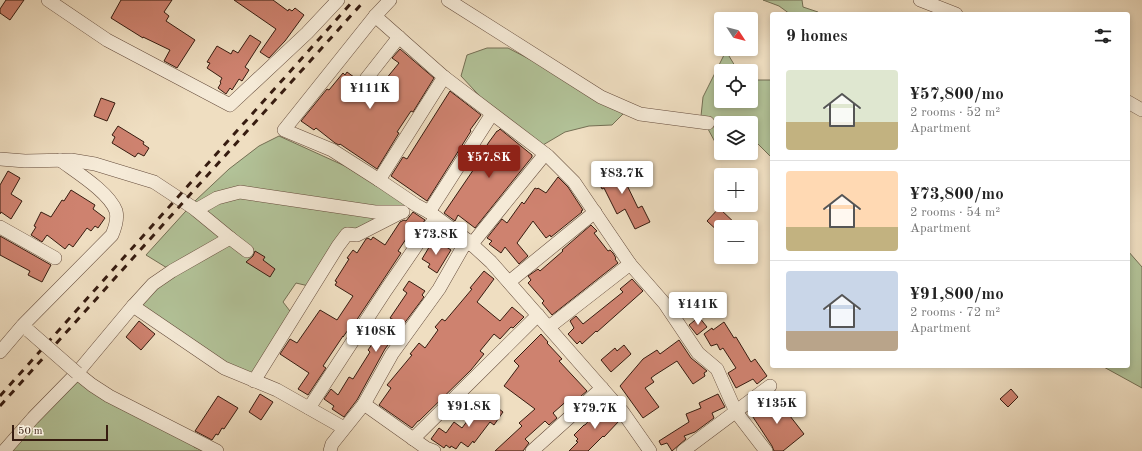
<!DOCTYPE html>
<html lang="en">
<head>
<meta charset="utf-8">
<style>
	:root { --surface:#fff; --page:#f6f6f6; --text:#222; --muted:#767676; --line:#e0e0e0; --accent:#8f2418 }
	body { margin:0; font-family:"Old Standard TT",serif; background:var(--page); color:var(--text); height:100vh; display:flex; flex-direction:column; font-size:15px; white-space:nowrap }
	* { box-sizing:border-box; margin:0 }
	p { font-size:13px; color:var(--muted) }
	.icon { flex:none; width:22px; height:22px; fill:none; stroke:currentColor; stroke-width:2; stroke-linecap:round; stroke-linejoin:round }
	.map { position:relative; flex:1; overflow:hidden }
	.drawer { position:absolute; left:770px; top:12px; width:360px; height:356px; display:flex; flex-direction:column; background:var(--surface); border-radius:4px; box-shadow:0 2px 6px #0003 }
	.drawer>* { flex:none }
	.needle { width:26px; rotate:126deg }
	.buttons { position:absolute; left:714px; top:12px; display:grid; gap:8px }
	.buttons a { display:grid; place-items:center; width:44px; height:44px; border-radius:4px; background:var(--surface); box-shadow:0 2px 6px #0003; font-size:20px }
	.scale { position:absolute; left:12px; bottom:10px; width:96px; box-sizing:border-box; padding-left:4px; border:2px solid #371c10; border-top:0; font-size:11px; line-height:14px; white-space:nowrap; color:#371c10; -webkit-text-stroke:3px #f5ead7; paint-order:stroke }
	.price { position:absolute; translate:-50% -34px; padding:0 9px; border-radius:4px; background:#fff; color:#222; font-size:13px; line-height:26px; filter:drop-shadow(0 1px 2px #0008) }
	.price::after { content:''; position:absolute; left:50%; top:24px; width:12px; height:9px; margin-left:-6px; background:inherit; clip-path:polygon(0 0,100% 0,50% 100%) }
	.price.active { background:var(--accent); color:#fff }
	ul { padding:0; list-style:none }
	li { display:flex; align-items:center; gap:12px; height:100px; padding:0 16px }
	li+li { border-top:1px solid var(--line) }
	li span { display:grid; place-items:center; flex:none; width:112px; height:80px; border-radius:4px; color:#555 }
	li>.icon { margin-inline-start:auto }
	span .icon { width:48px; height:48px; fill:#fffc; stroke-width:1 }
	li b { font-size:17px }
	h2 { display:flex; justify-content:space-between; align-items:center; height:48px; padding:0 16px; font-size:17px }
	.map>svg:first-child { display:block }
</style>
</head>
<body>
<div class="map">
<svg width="1142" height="451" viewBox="0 0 1142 451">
	<rect width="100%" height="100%" fill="#efdec1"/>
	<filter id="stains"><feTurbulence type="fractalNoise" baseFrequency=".005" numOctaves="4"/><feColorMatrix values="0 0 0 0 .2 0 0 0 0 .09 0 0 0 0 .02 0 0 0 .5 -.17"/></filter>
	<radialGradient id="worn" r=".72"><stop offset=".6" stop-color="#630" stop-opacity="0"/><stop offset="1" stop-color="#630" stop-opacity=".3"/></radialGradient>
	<g fill="#b2c298" stroke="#746f54">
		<polygon points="763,0 802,0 803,7 818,12 818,14 790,14 779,6"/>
		<polygon points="487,48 508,48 558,74 624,113 612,125 589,126 565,132 543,145 488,105 461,76 467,55"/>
		<polygon points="726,51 738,71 721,71 721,101 751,101 751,80 772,80 772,158 751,137 751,123 721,123 721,139 715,142 701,116 703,97"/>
		<polygon points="279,136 345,166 412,207 368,228 347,234 313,287 296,283 283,302 293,315 255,380 135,308 172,271 146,255 195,201 229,169 259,146"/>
		<polygon points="1128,251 1142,267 1142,388 1102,366 1128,366"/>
		<polygon points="78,379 192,442 194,447 203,451 9,451"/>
	</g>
	<g fill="#ce826f" stroke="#371c10">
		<polygon points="6,0 24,0 10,20 0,13 0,9"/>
		<polygon points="121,0 172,0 164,12 169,16 166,21 195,40 177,68 164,61 170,50 143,37 143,38 111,18"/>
		<polygon points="234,0 273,0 288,11 289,9 292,11 295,8 304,15 285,41 269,58 260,52 276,29"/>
		<polygon points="250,35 261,42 245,67 249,70 242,81 239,79 232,90 230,88 226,94 218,88 221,83 220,82 222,78 207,68 210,63 207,62 217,46 231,54 233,50 238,53"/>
		<polygon points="400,49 434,78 413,112 411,111 397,132 399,133 377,169 340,144 339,145 335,143 316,128 314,130 301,121 327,89 329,90 343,73 345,75 347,72 358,80 354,86 369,97 380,84 381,85 399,63 392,58"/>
		<polygon points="450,91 481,115 470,130 471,131 427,201 391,176 403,157 407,159"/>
		<polygon points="101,98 115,103 107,121 94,116"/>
		<polygon points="118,126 144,142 143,144 149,148 144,156 138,153 135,157 112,143 115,137 112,135"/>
		<polygon points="500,129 532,155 532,157 475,228 458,215 455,221 444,213 478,163 476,162 489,142 497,131 498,131"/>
		<polygon points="622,163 628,177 624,179 638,208 642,206 650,222 635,229 625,209 617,214 604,188 602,189 595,175"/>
		<polygon points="8,171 20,178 11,194 22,201 11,219 1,212 0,214 0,185"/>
		<polygon points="558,177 568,187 583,210 581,211 582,212 551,237 550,235 546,238 533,221 517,243 528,256 519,264 505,247 501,253 489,244 492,241 487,238 502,219 507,223 522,202 524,204 535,188 537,189 538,188 546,193"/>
		<polygon points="71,190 95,205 93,209 105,218 98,228 95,226 91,231 87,228 73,247 69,244 65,249 47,235 42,242 31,235 36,227 34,226 41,212 51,217 62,200 64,201"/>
		<polygon points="719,208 739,227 721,227 721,234 707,221"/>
		<polygon points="413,212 425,220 418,230 414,227 398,251 401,253 356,321 355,320 343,337 343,336 323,366 326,368 308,395 298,389 309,373 280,354 290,339 297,343 320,310 337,320 353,296 335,285 337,282 335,281 349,259 347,258 353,250 357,253 366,239 368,238 371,240 373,237 385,245 400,222 404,220 406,221"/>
		<polygon points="591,225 597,231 594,233 608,251 610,250 613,253 616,258 615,259 618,263 552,315 542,303 544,301 528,283 531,280 528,276 538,269 540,271 563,251 562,250"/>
		<polygon points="0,236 51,265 42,282 28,275 30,271 0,255"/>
		<polygon points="434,239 451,250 437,273 428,267 430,264 422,259"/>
		<polygon points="255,251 265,257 263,260 275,269 270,277 246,262 253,256"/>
		<polygon points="484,271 494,279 477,302 500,321 512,307 524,317 513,328 511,327 500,339 494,334 480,351 484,354 471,370 419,421 418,421 412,428 379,405 391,388 387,385 412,355 410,354 419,343 425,348 438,330 435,327 442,319 445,321 456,308 472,289 470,288"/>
		<polygon points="632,279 643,291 597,332 596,331 582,344 580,341 577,344 568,334 574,328 570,321 576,316 583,324 623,292 620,289"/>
		<polygon points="409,281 425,291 422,295 424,297 385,349 357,400 344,417 332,409 334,406 324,399 331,389 338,395 349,377 353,379 370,352 368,350 375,340 378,341 394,320 390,318 407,293 403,290"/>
		<polygon points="699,317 707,327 697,335 689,325"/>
		<polygon points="139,321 155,334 141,350 126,337"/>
		<polygon points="724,322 734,338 736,337 751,362 755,359 767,376 757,384 753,379 736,388 728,373 736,368 723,348 720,350 717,344 711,346 704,334 712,328 713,330"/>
		<polygon points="541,334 548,342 547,343 562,359 559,361 587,391 574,402 570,398 553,413 557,418 549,425 545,421 525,439 529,443 523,451 495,451 522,426 519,423 535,409 504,386 519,366 514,361"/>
		<polygon points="679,340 691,358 707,371 704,373 705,376 693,384 677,361 655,375 651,378 654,382 645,388 659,407 643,418 620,386 643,359 657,350 660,354"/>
		<polygon points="624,345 631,354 611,372 601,360 615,348 617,351"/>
		<polygon points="1011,389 1018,397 1008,407 1000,399"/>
		<polygon points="260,394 273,402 261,420 249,412"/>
		<polygon points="718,394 725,407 712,413 714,418 695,432 684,436 686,439 672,451 667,443 661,445 659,441 689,422 686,414 701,408 699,403"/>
		<polygon points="218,396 238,408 224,429 222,428 218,435 216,434 212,440 195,431"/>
		<polygon points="776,398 804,434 783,451 774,451 772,446 749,411 758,405 761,410"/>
		<polygon points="486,399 503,412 494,425 490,422 474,443 473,441 468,447 461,442 456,449 451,446 450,448 446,445 444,448 431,439 439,428 446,433 454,422 462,428 471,416 472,418"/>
		<polygon points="602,406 619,421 604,437 603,436 588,451 569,451 578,442 576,441 578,439 574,435 584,425 585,425"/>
	</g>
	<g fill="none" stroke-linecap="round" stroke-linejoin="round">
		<g stroke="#654c3c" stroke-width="14">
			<g id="minor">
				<polyline points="48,0 107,40 230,105 307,33 338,0"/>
				<polyline points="390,0 375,16 284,130 332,150 379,180 416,205 429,212 467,240 491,262 622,411 650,451"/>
				<polyline points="448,0 601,97 640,114 708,123"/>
				<polyline points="920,0 956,14"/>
				<polyline points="375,16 444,77 548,156 574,182 630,264 665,304 698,353 717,369 736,412 766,451"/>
				<polyline points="366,79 399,37"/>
				<polyline points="1128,102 1142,110"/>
				<polyline points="0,159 25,161 71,160 95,164 154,182 198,211"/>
				<polyline points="379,180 444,77"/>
				<polyline points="429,212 492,114"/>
				<polyline points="0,227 55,258"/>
				<polyline points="230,238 247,251"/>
				<polyline points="471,245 545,154"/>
				<polyline points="509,282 595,212"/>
				<polyline points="133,306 153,284 172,271 230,238 196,210 217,198 240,192 375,212 403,212"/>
				<polyline points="549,327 630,264"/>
				<path d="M0,352L23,325L112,235C115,228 118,219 116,211C109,192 76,172 60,160"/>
				<polyline points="77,373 92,385 109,396 217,451"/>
				<polyline points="254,381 338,246 347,234 357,235 400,213"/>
				<polyline points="364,404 426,448 434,451"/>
				<polyline points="309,408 386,290 436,217"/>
				<polyline points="413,439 538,315"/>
				<polyline points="4,451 33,418 77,373 133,306 224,368 277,390 344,428"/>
				<polyline points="330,451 332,444 364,404 392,354 439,289 467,240"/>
				<polyline points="532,451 602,388"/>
				<polyline points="683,451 770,386"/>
			</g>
		</g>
		<use href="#minor" stroke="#f5ead7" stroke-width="13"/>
		<g stroke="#371c10" stroke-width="3" stroke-dasharray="7 7" stroke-linecap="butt">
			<polyline points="0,396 354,0"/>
			<polyline points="0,406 365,0"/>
		</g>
		<g stroke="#654c3c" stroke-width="14" stroke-linecap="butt">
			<polyline id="minor-bridge" points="29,331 77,373"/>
		</g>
		<use href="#minor-bridge" stroke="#f5ead7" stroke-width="13"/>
	</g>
	<rect width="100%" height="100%" filter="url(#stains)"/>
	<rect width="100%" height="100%" fill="url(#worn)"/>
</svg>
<div class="buttons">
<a><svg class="needle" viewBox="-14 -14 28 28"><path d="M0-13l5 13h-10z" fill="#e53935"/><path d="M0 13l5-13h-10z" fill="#767676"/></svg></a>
<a><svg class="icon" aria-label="locate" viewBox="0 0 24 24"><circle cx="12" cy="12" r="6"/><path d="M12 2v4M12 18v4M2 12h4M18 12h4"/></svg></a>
<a><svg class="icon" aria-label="layers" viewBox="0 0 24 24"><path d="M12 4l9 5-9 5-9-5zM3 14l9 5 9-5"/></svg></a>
<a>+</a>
<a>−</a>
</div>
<div class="scale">50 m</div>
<b class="price" style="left:370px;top:110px">¥111K</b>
<b class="price active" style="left:489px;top:179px">¥57.8K</b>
<b class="price" style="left:622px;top:195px">¥83.7K</b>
<b class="price" style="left:436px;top:256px">¥73.8K</b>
<b class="price" style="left:698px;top:326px">¥141K</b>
<b class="price" style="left:376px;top:353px">¥108K</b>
<b class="price" style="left:777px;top:425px">¥135K</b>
<b class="price" style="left:469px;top:428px">¥91.8K</b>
<b class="price" style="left:595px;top:430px">¥79.7K</b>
<section class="drawer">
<h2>9 homes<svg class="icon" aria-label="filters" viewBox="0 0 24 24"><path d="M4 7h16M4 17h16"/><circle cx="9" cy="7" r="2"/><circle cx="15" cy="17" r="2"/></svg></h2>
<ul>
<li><span style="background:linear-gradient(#dfe7d0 65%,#c2b280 0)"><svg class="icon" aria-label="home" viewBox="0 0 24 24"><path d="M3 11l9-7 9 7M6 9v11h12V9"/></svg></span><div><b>¥57,800/mo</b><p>2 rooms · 52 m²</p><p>Apartment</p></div></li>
<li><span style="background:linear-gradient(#ffd9b3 70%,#c2b280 0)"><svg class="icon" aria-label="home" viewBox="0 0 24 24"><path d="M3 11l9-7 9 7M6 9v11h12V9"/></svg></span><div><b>¥73,800/mo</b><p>2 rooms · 54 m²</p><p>Apartment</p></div></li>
<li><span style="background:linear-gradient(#c9d6e8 75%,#b9a48a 0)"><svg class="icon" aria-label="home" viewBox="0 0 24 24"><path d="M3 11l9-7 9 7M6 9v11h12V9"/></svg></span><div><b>¥91,800/mo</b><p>2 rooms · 72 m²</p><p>Apartment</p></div></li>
</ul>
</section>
</div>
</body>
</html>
